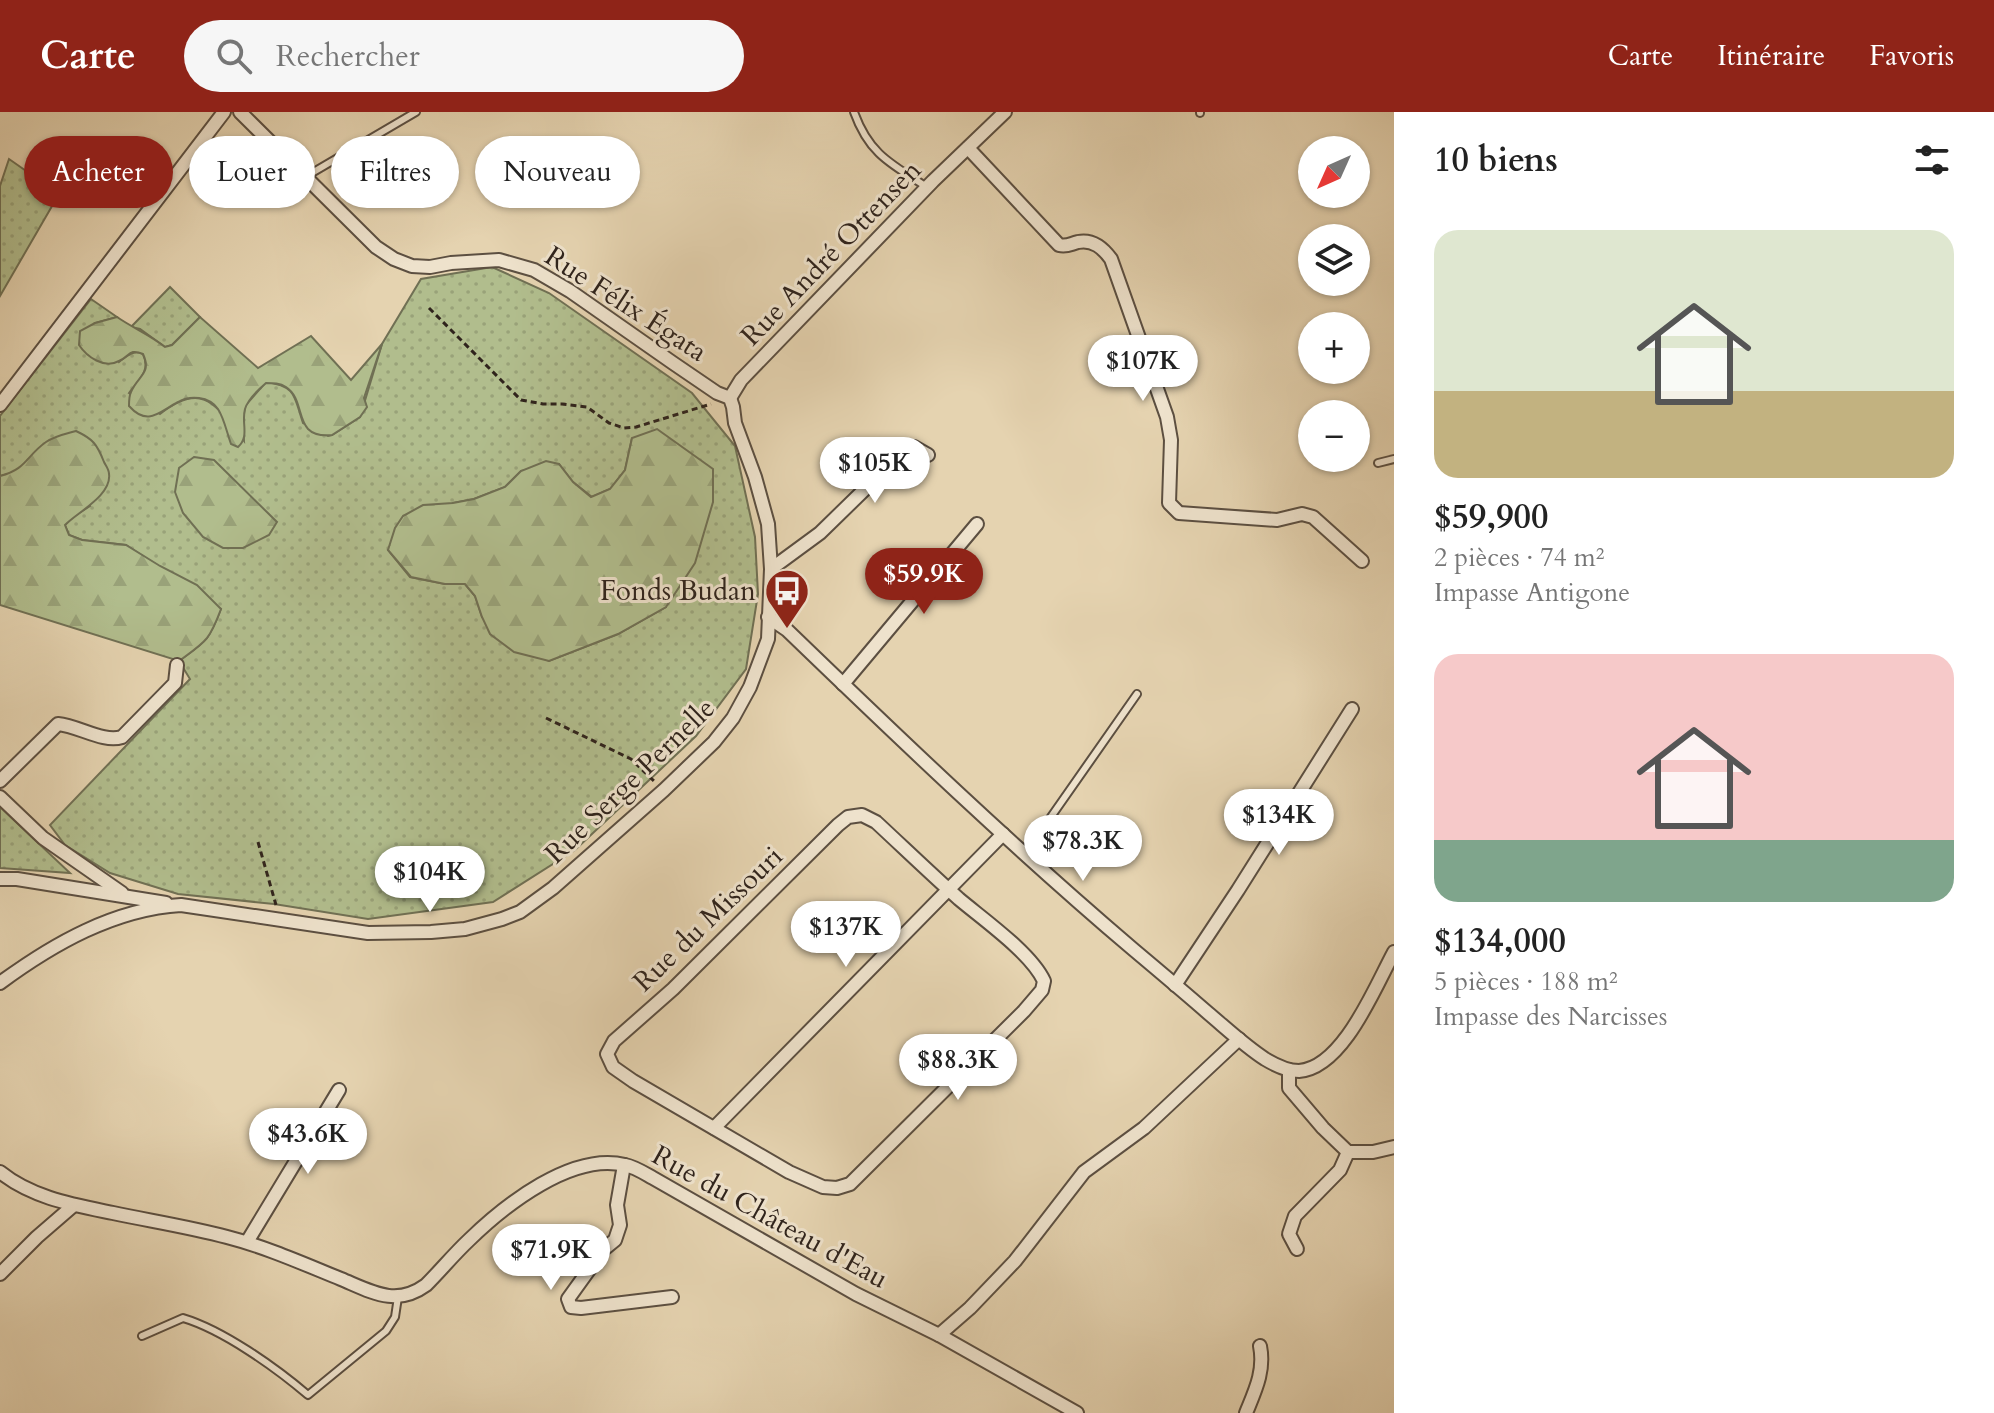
<!DOCTYPE html>
<html lang="fr">
<head>
<meta charset="utf-8">
<style>
	:root { --surface:#fff; --page:#f6f6f6; --text:#222; --muted:#767676; --accent:#8f2418 }
	body { margin:0; font-family:Cardo,serif; background:var(--page); color:var(--text); height:100vh; display:flex; flex-direction:column; font-size:30px; white-space:nowrap }
	* { box-sizing:border-box; margin:0 }
	p { font-size:26px; color:var(--muted) }
	.icon { flex:none; width:44px; height:44px; fill:none; stroke:currentColor; stroke-width:2; stroke-linecap:round; stroke-linejoin:round }
	.map { position:relative; flex:1; overflow:hidden }
	.drawer { display:flex; flex-direction:column; background:var(--surface); width:600px }
	.drawer>* { flex:none }
	.top-card { position:absolute; left:24px; top:24px; width:760px; height:72px; display:flex; gap:16px }
	.needle { width:52px; rotate:225deg }
	.fabs { position:absolute; left:1298px; top:24px; display:grid; gap:16px }
	.fabs a { display:grid; place-items:center; width:72px; height:72px; border-radius:50%; background:var(--surface); box-shadow:0 2px 6px #0004; font-size:40px }
	.price { position:absolute; translate:-50% -68px; padding:0 18px; border-radius:28px; background:#fff; color:#222; font-size:26px; line-height:52px; filter:drop-shadow(0 2px 4px #0008) }
	.price::after { content:''; position:absolute; left:50%; top:48px; width:24px; height:18px; margin-left:-12px; background:inherit; clip-path:polygon(0 0,100% 0,50% 100%) }
	.price.on { background:var(--accent); color:#fff }
	ul { padding:0; list-style:none }
	li { display:grid; align-content:center; gap:16px; height:424px; padding:0 40px }
	li span { display:grid; place-items:center; height:248px; border-radius:24px; color:#555 }
	li>.icon { margin-inline-start:auto }
	span .icon { width:144px; height:144px; fill:#fffc; stroke-width:1 }
	li b { font-size:34px }
	h2 { display:flex; justify-content:space-between; align-items:center; height:96px; padding:0 40px; font-size:34px }
	.pill { padding:0 28px; border-radius:36px; background:var(--surface); box-shadow:0 2px 6px #0004; font-size:28px; line-height:72px }
	.pill.on { background:var(--accent); color:#fff }
	header { display:flex; align-items:center; gap:48px; box-sizing:border-box; height:112px; padding:0 40px; background:var(--accent); color:#fff }
	header strong { font-size:38px }
	nav { display:flex; gap:44px; margin-inline-start:auto; font-size:28px }
	.search { width:560px; height:72px; background:var(--page); display:flex; align-items:center; gap:20px; box-sizing:border-box; padding:0 28px; border-radius:44px; color:var(--muted); font-size:30px }
	main { display:flex; flex:1; min-height:0 }
	.map>svg:first-child { display:block }
</style>
</head>
<body>
<header>
<strong>Carte</strong>
<div class="search"><svg class="icon" aria-label="search" viewBox="0 0 24 24"><circle cx="10" cy="10" r="6"/><path d="M15 15l6 6"/></svg>Rechercher</div>
<nav><a>Carte</a><a>Itinéraire</a><a>Favoris</a></nav>
</header>
<main>
<div class="map">
<svg width="1394" height="1301" viewBox="0 0 1394 1301">
	<defs>
		<pattern id="grass-dots" width="8" height="8" patternUnits="userSpaceOnUse" patternTransform="scale(2)"><rect width="8" height="8" fill="#b1bd8d"/><path d="M2 2h.1M6 6h.1" fill="none" stroke="#99a279" stroke-width="1.8" stroke-linecap="round"/></pattern>
		<pattern id="forest-firs" width="22" height="20" patternUnits="userSpaceOnUse" patternTransform="scale(2)"><rect width="22" height="20" fill="#b1bd8d"/><path d="M5 1l3.5 6h-7zM16 11l3.5 6h-7z" fill="#99a279"/></pattern>
	</defs>
	<rect width="100%" height="100%" fill="#e5d3b0"/>
	<filter id="stains"><feTurbulence type="fractalNoise" baseFrequency=".0025" numOctaves="4"/><feColorMatrix values="0 0 0 0 .2 0 0 0 0 .09 0 0 0 0 .02 0 0 0 .5 -.17"/></filter>
	<radialGradient id="worn" r=".72"><stop offset=".6" stop-color="#630" stop-opacity="0"/><stop offset="1" stop-color="#630" stop-opacity=".3"/></radialGradient>
	<g fill="url(#grass-dots)" stroke="#707054" stroke-width="2" fill-rule="evenodd">
		<polygon points="9,47 59,82 0,184 0,74"/>
		<path d="M492,155L549,181L692,281L735,334L755,425L758,482L746,557L696,624L575,738L493,790L368,807L274,792L178,782L110,761L65,733L50,713L190,567L179,549C206,529 209,529 221,497L126,433L82,428L69,423L65,413L73,405L90,394L44,332L16,360L0,364V304L91,187L117,205L95,211L119,250C128,243 133,238 143,242C151,258 139,268 129,281L160,302C204,267 217,295 244,329L243,311L245,294L266,270C297,274 294,285 303,311L328,324L332,323L360,305L382,232L421,167ZM632,326L666,495L618,522L549,549L482,505L475,484L465,472H445L410,465L388,438L453,391L474,387L505,375L521,359L559,352L573,370L592,385L610,377L625,358Z"/>
		<polygon points="170,175 200,205 172,233 165,235 140,217 131,215"/>
		<polygon points="0,695 70,761 0,756"/>
	</g>
	<g fill="url(#forest-firs)" stroke="#707054" stroke-width="2">
		<path d="M117,205C133,216 150,223 165,235L172,233L200,205L258,256L311,224L351,268L382,232L364,286L367,295L360,305L332,323C291,327 308,289 286,275C280,271 273,271 266,271C259,277 248,287 245,297C241,311 250,324 238,335L231,332C227,321 224,306 218,297C209,284 190,283 178,290C159,300 148,315 129,294C129,289 129,284 131,280C138,263 152,262 143,242C129,236 130,244 119,249C104,257 87,245 79,233L80,219L95,211Z"/>
		<polygon points="657,317 713,357 713,390 695,451 666,495 618,522 549,549 514,540 490,522 482,505 475,484 465,472 445,472 411,465 388,438 395,416 403,404 423,393 453,391 474,387 505,375 521,359 546,349 559,352 573,370 591,385 610,377 625,358 632,326"/>
		<path d="M76,319C93,327 97,332 104,350C106,354 109,357 109,362C112,383 78,400 65,413L69,423L82,428L126,433L160,454L197,473L221,497C209,529 206,529 179,549L0,493V364C27,357 26,344 46,330C55,324 65,322 76,319Z"/>
		<polygon points="194,345 214,348 277,410 269,423 243,436 223,436 203,425 183,401 175,380 179,356"/>
	</g>
	<g fill="none" stroke-linecap="round" stroke-linejoin="round">
		<g stroke="#5c4f41" stroke-width="10">
			<g id="service">
				<path d="M854,0C869,42 891,52 927,75"/>
				<polyline points="1200,1 1200,0"/>
				<polyline points="305,65 416,0"/>
				<polyline points="1378,351 1394,347"/>
				<polyline points="1025,742 1137,582"/>
				<path d="M142,1224L183,1206C223,1218 275,1255 308,1283L386,1219L395,1205L398,1185"/>
			</g>
		</g>
		<g stroke="#5c4f41" stroke-width="16">
			<g id="minor">
				<path d="M968,36L1059,133C1067,135 1070,132 1078,130C1093,127 1103,136 1111,147L1167,305L1171,328L1169,391L1179,401L1277,408L1302,402L1313,405L1362,449"/>
				<polyline points="730,286 741,268 933,69 1005,0"/>
				<polyline points="0,293 224,0"/>
				<polyline points="771,457 820,421 903,340 914,335 928,343"/>
				<path d="M768,505L787,518C900,627 1014,736 1134,838C1159,859 1184,880 1208,901C1227,917 1245,934 1265,947C1275,953 1287,959 1299,959C1343,956 1375,875 1394,840"/>
				<polyline points="843,572 977,412"/>
				<path d="M0,669L58,612C79,614 103,631 122,625L175,571L177,553"/>
				<polyline points="0,685 43,726 122,781"/>
				<path d="M862,703L876,710C904,736 931,762 959,787C984,808 1031,841 1044,869L1042,878L1024,899L850,1072L837,1076L823,1075L789,1060L633,969L613,955L607,942L614,929L673,877L838,713L848,705Z"/>
				<polyline points="0,767 17,767 166,791"/>
				<path d="M0,871C53,832 114,797 181,793L368,821L431,820L465,817L502,807L520,800L553,776L664,678L714,630L733,606L750,575L768,527L771,457L768,412L755,365L735,311L733,295L730,286L717,281L673,251L570,179L534,158L499,148L451,151L430,155L412,154L394,147L376,135L240,0"/>
				<polyline points="1175,873 1238,778 1352,597"/>
				<polyline points="1289,958 1289,976 1323,1016 1348,1040 1340,1058 1295,1104 1289,1122 1297,1137"/>
				<polyline points="714,1016 1003,722"/>
				<polyline points="1348,1040 1373,1040 1394,1035"/>
				<polyline points="624,1053 617,1093 620,1113 615,1128 604,1137 568,1187 571,1195 581,1196 672,1185"/>
				<path d="M0,1060C32,1086 74,1093 113,1101C151,1109 190,1115 227,1125C266,1135 304,1152 341,1167C372,1180 396,1195 426,1173C441,1158 454,1142 469,1128C505,1093 572,1040 625,1053C635,1055 644,1061 653,1066L856,1182L939,1223L1077,1301"/>
				<polyline points="247,1130 339,978"/>
				<polyline points="0,1162 37,1125 74,1093"/>
				<polyline points="939,1223 970,1196 1015,1149 1084,1060 1144,1016 1239,927"/>
				<path d="M1246,1301C1255,1279 1265,1259 1260,1234"/>
			</g>
		</g>
		<g stroke="#2f231c" stroke-width="3" stroke-dasharray="6 4" stroke-linecap="butt">
			<polyline points="429,196 521,288 543,292 562,292 587,295 609,311 624,316 636,315 711,292"/>
			<polyline points="546,606 631,647 655,670"/>
			<polyline points="258,730 276,793"/>
		</g>
		<use href="#service" stroke="#eee2cc" stroke-width="6"/>
		<use href="#minor" stroke="#eee2cc" stroke-width="12"/>
	</g>
	<defs>
		<g id="bus-pin" transform="scale(2.3)"><path d="M0 17L-7.5 6A9.5 9.5 0 1 1 7.5 6Z" fill="#8f2418" stroke="#eee2cc"/><path d="M-5-6H5V4H4V6H2V4H-2V6H-4V4H-5ZM-3.5-4V0h7V-4ZM-3.5 1.2v1.5H-2V1.2ZM2 1.2v1.5H3.5V1.2Z" fill="#fff"/></g>
	</defs>
	<g fill-rule="evenodd">
		<use href="#bus-pin" x="787" y="479"/>
	</g>
	<g text-anchor="middle" dominant-baseline="central" stroke-width="6" stroke-linejoin="round" paint-order="stroke">
		<g font-size="28" fill="#2f231c" stroke="#eee2cc">
			<text transform="translate(831 141) rotate(-46)">Rue André Ottensen</text>
			<text transform="translate(626 192) rotate(33)">Rue Félix Égata</text>
			<text transform="translate(630 669) rotate(-44)">Rue Serge Pernelle</text>
			<text transform="translate(708 807) rotate(-44)">Rue du Missouri</text>
			<text transform="translate(770 1105) rotate(29)">Rue du Château d'Eau</text>
		</g>
		<g font-size="28" fill="#2f231c" stroke="#eee2cc" text-anchor="end">
			<text x="756" y="479">Fonds Budan</text>
		</g>
	</g>
	<rect width="100%" height="100%" filter="url(#stains)"/>
	<rect width="100%" height="100%" fill="url(#worn)"/>
</svg>
<div class="fabs">
<a><svg class="needle" viewBox="-14 -14 28 28"><path d="M0-13l5 13h-10z" fill="#e53935"/><path d="M0 13l5-13h-10z" fill="#767676"/></svg></a>
<a><svg class="icon" aria-label="layers" viewBox="0 0 24 24"><path d="M12 4l9 5-9 5-9-5zM3 14l9 5 9-5"/></svg></a>
<a>+</a>
<a>−</a>
</div>
<b class="price" style="left:1143px;top:291px">$107K</b>
<b class="price" style="left:875px;top:393px">$105K</b>
<b class="price on" style="left:924px;top:504px">$59.9K</b>
<b class="price" style="left:1279px;top:745px">$134K</b>
<b class="price" style="left:1083px;top:771px">$78.3K</b>
<b class="price" style="left:430px;top:802px">$104K</b>
<b class="price" style="left:846px;top:857px">$137K</b>
<b class="price" style="left:958px;top:990px">$88.3K</b>
<b class="price" style="left:308px;top:1064px">$43.6K</b>
<b class="price" style="left:551px;top:1180px">$71.9K</b>
<div class="top-card">
<a class="pill on">Acheter</a>
<a class="pill">Louer</a>
<a class="pill">Filtres</a>
<a class="pill">Nouveau</a>
</div>
</div>
<section class="drawer">
<h2>10 biens<svg class="icon" aria-label="filters" viewBox="0 0 24 24"><path d="M4 7h16M4 17h16"/><circle cx="9" cy="7" r="2"/><circle cx="15" cy="17" r="2"/></svg></h2>
<ul>
<li><span style="background:linear-gradient(#dfe7d0 65%,#c2b280 0)"><svg class="icon" aria-label="home" viewBox="0 0 24 24"><path d="M3 11l9-7 9 7M6 9v11h12V9"/></svg></span><div><b>$59,900</b><p>2 pièces · 74 m²</p><p>Impasse Antigone</p></div></li>
<li><span style="background:linear-gradient(#f6c9c9 75%,#7fa58c 0)"><svg class="icon" aria-label="home" viewBox="0 0 24 24"><path d="M3 11l9-7 9 7M6 9v11h12V9"/></svg></span><div><b>$134,000</b><p>5 pièces · 188 m²</p><p>Impasse des Narcisses</p></div></li>
</ul>
</section>
</main>
</body>
</html>
